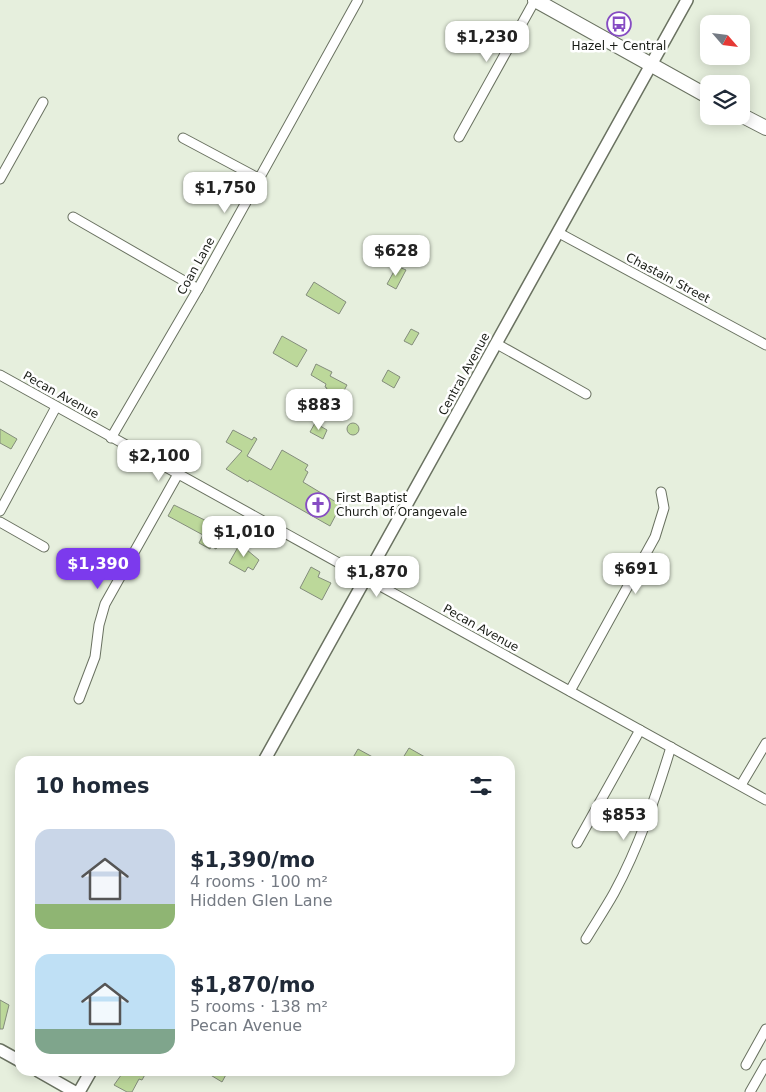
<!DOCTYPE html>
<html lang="en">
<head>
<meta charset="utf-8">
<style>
	:root { --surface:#fff; --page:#f6f6f7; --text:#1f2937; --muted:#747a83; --accent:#7c3aed }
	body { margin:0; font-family:"DejaVu Sans",sans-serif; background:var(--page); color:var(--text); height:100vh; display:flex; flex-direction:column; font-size:19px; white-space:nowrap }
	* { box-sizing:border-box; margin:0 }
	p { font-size:16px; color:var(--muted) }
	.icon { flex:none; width:28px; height:28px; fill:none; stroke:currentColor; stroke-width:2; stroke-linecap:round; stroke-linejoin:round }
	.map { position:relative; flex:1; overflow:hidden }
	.details { position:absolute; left:15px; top:756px; width:500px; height:320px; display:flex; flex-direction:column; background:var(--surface); border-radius:15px; box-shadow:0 2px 12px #0003 }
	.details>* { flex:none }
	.needle { width:32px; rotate:118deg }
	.controls { position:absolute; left:700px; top:15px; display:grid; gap:10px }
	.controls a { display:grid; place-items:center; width:50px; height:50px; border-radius:10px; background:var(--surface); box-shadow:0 2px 12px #0003; font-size:25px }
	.price { position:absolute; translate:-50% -42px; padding:0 11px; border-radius:10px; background:#fff; color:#222; font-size:16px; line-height:32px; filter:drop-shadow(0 1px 2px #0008) }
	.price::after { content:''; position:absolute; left:50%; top:30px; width:15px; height:11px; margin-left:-8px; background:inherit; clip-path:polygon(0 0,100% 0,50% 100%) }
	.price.selected { background:var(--accent); color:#fff }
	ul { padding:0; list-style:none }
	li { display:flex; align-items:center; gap:15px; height:125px; padding:0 20px }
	li span { display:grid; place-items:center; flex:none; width:140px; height:100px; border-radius:15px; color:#555 }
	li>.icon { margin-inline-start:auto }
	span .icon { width:60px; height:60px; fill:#fffc; stroke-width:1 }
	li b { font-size:21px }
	h2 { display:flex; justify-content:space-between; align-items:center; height:60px; padding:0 20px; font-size:21px }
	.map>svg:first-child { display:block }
</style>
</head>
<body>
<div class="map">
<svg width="766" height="1092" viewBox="0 0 766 1092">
	<rect width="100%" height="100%" fill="#e6efdd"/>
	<g fill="#bcd89a" stroke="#848d7c">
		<polygon points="397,266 406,270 396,289 387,284"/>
		<polygon points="314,282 346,302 339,314 306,295"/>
		<polygon points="411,329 419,333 412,345 404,341"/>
		<polygon points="282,336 307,350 297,367 273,353"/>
		<polygon points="316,364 332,372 330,376 347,385 341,396 335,393 329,403 321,399 327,388 325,387 326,384 311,375"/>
		<polygon points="388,370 400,377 394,388 382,381"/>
		<polygon points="315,423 327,430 323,439 310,432"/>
		<circle cx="353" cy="429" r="6"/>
		<polygon points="0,429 17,439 11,449 0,443"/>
		<polygon points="233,430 252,440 254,437 257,439 247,456 271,470 282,450 308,465 305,470 308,472 303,482 341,505 330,526 249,480 248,482 226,469 242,451 226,442"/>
		<polygon points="174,505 221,528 217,534 223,537 216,549 211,546 210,549 199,543 203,535 168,516"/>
		<polygon points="242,540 250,545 247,550 259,560 253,570 248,567 245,572 229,563"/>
		<polygon points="311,567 320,572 318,577 331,583 322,600 300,588"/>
		<polygon points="409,748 432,761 401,761"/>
		<polygon points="358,749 380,761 351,761"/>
		<polygon points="0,1000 9,1005 3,1029 0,1029"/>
		<polygon points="124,1071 147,1071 142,1080 139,1079 132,1092 127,1092 114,1085"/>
		<polygon points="204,1071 228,1071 222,1082"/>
	</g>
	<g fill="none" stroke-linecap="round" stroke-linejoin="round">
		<g stroke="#6a7261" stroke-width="11">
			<g id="minor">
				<polyline points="459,137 535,0"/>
				<polyline points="183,138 258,178"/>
				<polyline points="0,179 43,102"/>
				<polyline points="73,217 198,289"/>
				<polyline points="559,233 766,345"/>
				<polyline points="497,344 586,394"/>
				<polyline points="0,375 766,800"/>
				<polyline points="111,438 198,289 358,0"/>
				<polyline points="0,511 56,407"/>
				<polyline points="0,522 44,547"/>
				<polyline points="570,691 655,537 664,508 661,492"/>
				<polyline points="79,699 95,657 99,625 105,604 178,474"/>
				<polyline points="741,785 766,743"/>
				<polyline points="577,843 640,730"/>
				<path d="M586,939C595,924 605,909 614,893C639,847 656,796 671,747"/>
				<polyline points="746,1065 766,1029"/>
				<polyline points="750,1092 766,1064"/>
			</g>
		</g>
		<g stroke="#6a7261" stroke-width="14">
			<g id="tertiary">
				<polyline points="264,761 687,0"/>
				<polyline points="0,1050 20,1061"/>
				<polyline points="38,1071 75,1092"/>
				<polyline points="79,1092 91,1071"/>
			</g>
		</g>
		<g stroke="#6a7261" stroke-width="16">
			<g id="primary">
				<polyline points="535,0 709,97"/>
				<polyline points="741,115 766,128"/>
			</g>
		</g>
		<use href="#minor" stroke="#fff" stroke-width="9"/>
		<use href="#tertiary" stroke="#fff" stroke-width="11"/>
		<use href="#primary" stroke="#fff" stroke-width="14"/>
	</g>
	<defs>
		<g id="bus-ring" transform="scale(1.25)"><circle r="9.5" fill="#fff" stroke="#864cc3" stroke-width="1.5"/><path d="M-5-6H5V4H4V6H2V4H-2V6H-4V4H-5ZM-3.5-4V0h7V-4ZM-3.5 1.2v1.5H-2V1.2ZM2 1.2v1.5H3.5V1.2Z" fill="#864cc3"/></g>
		<g id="church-ring" transform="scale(1.25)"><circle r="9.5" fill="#fff" stroke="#864cc3" stroke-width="1.5"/><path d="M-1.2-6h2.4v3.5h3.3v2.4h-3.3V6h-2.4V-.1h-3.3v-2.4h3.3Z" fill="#864cc3"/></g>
	</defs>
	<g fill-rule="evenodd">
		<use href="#bus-ring" x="619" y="24"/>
		<use href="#church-ring" x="318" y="505"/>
	</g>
	<g text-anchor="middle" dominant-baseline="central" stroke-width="5" stroke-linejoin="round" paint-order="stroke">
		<g font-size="12" fill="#191c16" stroke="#fff">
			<text x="619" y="46">Hazel + Central</text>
			<text x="336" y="498" text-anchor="start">First Baptist<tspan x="336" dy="14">Church of Orangevale</tspan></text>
		</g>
		<g font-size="12" fill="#191c16" stroke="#fff">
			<text transform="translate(196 266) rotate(-61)">Coan Lane</text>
			<text transform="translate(668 278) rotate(28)">Chastain Street</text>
			<text transform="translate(464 374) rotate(-61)">Central Avenue</text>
			<text transform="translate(61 395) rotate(29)">Pecan Avenue</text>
			<text transform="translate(481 628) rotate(29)">Pecan Avenue</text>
		</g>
	</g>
</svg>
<div class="controls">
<a><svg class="needle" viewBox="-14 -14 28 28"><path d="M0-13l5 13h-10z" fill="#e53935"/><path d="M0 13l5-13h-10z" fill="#747a83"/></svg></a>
<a><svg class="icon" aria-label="layers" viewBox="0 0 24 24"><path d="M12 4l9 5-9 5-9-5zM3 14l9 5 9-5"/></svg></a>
</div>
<b class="price" style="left:487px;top:63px">$1,230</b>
<b class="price" style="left:225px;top:214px">$1,750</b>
<b class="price" style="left:396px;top:277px">$628</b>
<b class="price" style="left:319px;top:431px">$883</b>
<b class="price" style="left:159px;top:482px">$2,100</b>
<b class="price" style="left:244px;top:558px">$1,010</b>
<b class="price selected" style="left:98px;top:590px">$1,390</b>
<b class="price" style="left:636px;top:595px">$691</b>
<b class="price" style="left:377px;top:598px">$1,870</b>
<b class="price" style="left:624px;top:841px">$853</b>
<section class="details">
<h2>10 homes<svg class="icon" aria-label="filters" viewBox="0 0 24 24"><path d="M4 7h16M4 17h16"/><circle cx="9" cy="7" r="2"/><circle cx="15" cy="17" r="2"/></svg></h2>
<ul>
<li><span style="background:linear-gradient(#c9d6e8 75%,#8fb573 0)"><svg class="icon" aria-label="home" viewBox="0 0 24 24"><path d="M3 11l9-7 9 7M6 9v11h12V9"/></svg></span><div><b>$1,390/mo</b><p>4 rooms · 100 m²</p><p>Hidden Glen Lane</p></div></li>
<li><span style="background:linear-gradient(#bfe0f5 75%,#7fa58c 0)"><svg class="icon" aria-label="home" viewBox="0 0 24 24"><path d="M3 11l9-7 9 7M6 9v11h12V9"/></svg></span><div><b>$1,870/mo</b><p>5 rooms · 138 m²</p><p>Pecan Avenue</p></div></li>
</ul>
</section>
</div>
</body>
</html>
